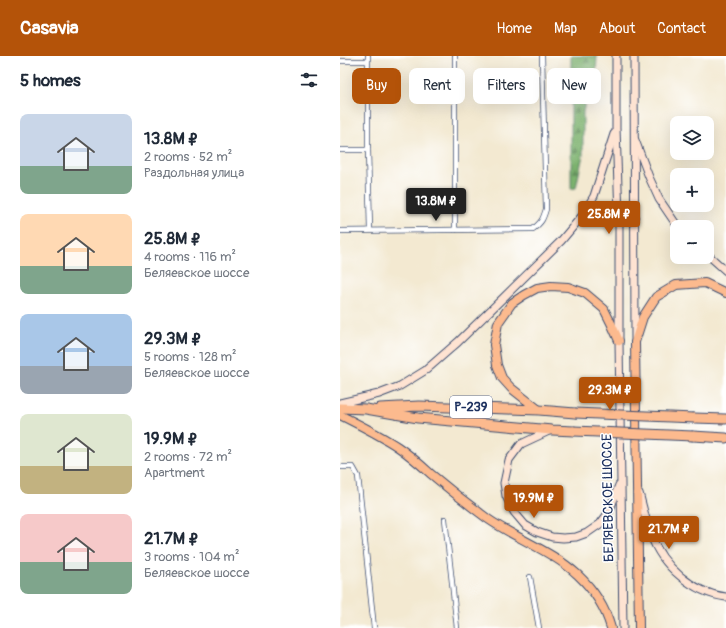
<!DOCTYPE html>
<html lang="en">
<head>
<meta charset="utf-8">
<style>
	:root { --surface:#fff; --page:#f2f2f3; --text:#1f2937; --muted:#747a83; --accent:#b45309 }
	body { margin:0; font-family:Pangolin,sans-serif; background:var(--page); color:var(--text); height:100vh; display:flex; flex-direction:column; font-size:15px; white-space:nowrap }
	* { box-sizing:border-box; margin:0 }
	p { font-size:13px; color:var(--muted) }
	.icon { flex:none; width:22px; height:22px; fill:none; stroke:currentColor; stroke-width:2; stroke-linecap:round; stroke-linejoin:round }
	.map { position:relative; flex:1; overflow:hidden }
	.sheet { display:flex; flex-direction:column; background:var(--surface); width:340px }
	.sheet>* { flex:none }
	.banner { position:absolute; left:12px; top:12px; width:314px; height:36px; display:flex; gap:8px }
	.tools { position:absolute; left:330px; top:60px; display:grid; gap:8px }
	.tools a { display:grid; place-items:center; width:44px; height:44px; border-radius:8px; background:var(--surface); box-shadow:0 4px 16px #0002; font-size:20px }
	.price { position:absolute; translate:-50% -34px; padding:0 9px; border-radius:4px; background:var(--accent); color:#fff; font-size:13px; line-height:26px; filter:drop-shadow(0 1px 2px #0008) }
	.price::after { content:''; position:absolute; left:50%; top:24px; width:12px; height:9px; margin-left:-6px; background:inherit; clip-path:polygon(0 0,100% 0,50% 100%) }
	.price.active { background:#222; color:#fff }
	ul { padding:0; list-style:none }
	li { display:flex; align-items:center; gap:12px; height:100px; padding:0 20px }
	li span { display:grid; place-items:center; flex:none; width:112px; height:80px; border-radius:8px; color:#555 }
	li>.icon { margin-inline-start:auto }
	span .icon { width:48px; height:48px; fill:#fffc; stroke-width:1 }
	li b { font-size:17px }
	h2 { display:flex; justify-content:space-between; align-items:center; height:48px; padding:0 20px; font-size:17px }
	.pill { padding:0 14px; border-radius:8px; background:var(--surface); box-shadow:0 4px 16px #0002; font-size:14px; line-height:36px }
	.pill.active { background:var(--accent); color:#fff }
	header { display:flex; align-items:center; gap:24px; box-sizing:border-box; height:56px; padding:0 20px; background:var(--accent); color:#fff }
	header strong { font-size:19px }
	nav { display:flex; gap:22px; margin-inline-start:auto; font-size:14px }
	main { display:flex; flex:1; min-height:0 }
	.map>svg:first-child { display:block }
</style>
</head>
<body>
<header>
<strong>Casavia</strong>
<nav><a>Home</a><a>Map</a><a>About</a><a>Contact</a></nav>
</header>
<main>
<section class="sheet">
<h2>5 homes<svg class="icon" aria-label="filters" viewBox="0 0 24 24"><path d="M4 7h16M4 17h16"/><circle cx="9" cy="7" r="2"/><circle cx="15" cy="17" r="2"/></svg></h2>
<ul>
<li><span style="background:linear-gradient(#c9d6e8 65%,#7fa58c 0)"><svg class="icon" aria-label="home" viewBox="0 0 24 24"><path d="M3 11l9-7 9 7M6 9v11h12V9"/></svg></span><div><b>13.8M ₽</b><p>2 rooms · 52 m²</p><p>Раздольная улица</p></div></li>
<li><span style="background:linear-gradient(#ffd9b3 65%,#7fa58c 0)"><svg class="icon" aria-label="home" viewBox="0 0 24 24"><path d="M3 11l9-7 9 7M6 9v11h12V9"/></svg></span><div><b>25.8M ₽</b><p>4 rooms · 116 m²</p><p>Беляевское шоссе</p></div></li>
<li><span style="background:linear-gradient(#a9c7e8 65%,#9aa5b1 0)"><svg class="icon" aria-label="home" viewBox="0 0 24 24"><path d="M3 11l9-7 9 7M6 9v11h12V9"/></svg></span><div><b>29.3M ₽</b><p>5 rooms · 128 m²</p><p>Беляевское шоссе</p></div></li>
<li><span style="background:linear-gradient(#dfe7d0 65%,#c2b280 0)"><svg class="icon" aria-label="home" viewBox="0 0 24 24"><path d="M3 11l9-7 9 7M6 9v11h12V9"/></svg></span><div><b>19.9M ₽</b><p>2 rooms · 72 m²</p><p>Apartment</p></div></li>
<li><span style="background:linear-gradient(#f6c9c9 60%,#7fa58c 0)"><svg class="icon" aria-label="home" viewBox="0 0 24 24"><path d="M3 11l9-7 9 7M6 9v11h12V9"/></svg></span><div><b>21.7M ₽</b><p>3 rooms · 104 m²</p><p>Беляевское шоссе</p></div></li>
</ul>
</section>
<div class="map">
<svg width="386" height="572" viewBox="0 0 386 572">
	<defs>
		<pattern id="forest-firs" width="22" height="20" patternUnits="userSpaceOnUse"><rect width="22" height="20" fill="#7bb16d"/><path d="M5 1l3.5 6h-7zM16 11l3.5 6h-7z" fill="#64905d"/></pattern>
	</defs>
	<rect width="100%" height="100%" fill="#fff"/>
	<filter id="ink" filterUnits="userSpaceOnUse"><feTurbulence type="fractalNoise" baseFrequency=".025" numOctaves="2"/><feDisplacementMap in="SourceGraphic" scale="8" xChannelSelector="R" yChannelSelector="G"/><feConvolveMatrix kernelMatrix="1 2 1 2 8 2 1 2 1" color-interpolation-filters="sRGB"/></filter>
	<filter id="wash" filterUnits="userSpaceOnUse"><feTurbulence type="fractalNoise" baseFrequency=".012" numOctaves="4" result="noise"/><feDisplacementMap in="SourceGraphic" scale="16" xChannelSelector="R" yChannelSelector="G"/><feGaussianBlur stdDeviation="0.9" result="paint"/><feColorMatrix in="noise" values="0 0 0 0 0 0 0 0 0 0 0 0 0 0 0 0 0 1.4 0 .05"/><feComposite in="paint" operator="in"/></filter>
	<g filter="url(#wash)">
		<rect width="100%" height="100%" fill="#f3e9d1"/>
		<polygon fill="url(#forest-firs)" stroke="#4b7066" points="231,0 257,0 255,41 246,43 243,56 243,99 236,132 231,133"/>
	</g>
	<g filter="url(#ink)">
		<g fill="none" stroke-linecap="round" stroke-linejoin="round">
			<g stroke="#3b4b6f" stroke-width="6">
				<g id="street">
					<polyline points="28,0 28,94 30,174"/>
					<polyline points="115,0 115,174"/>
					<polyline points="0,5 28,5"/>
					<polyline points="0,94 28,94"/>
					<path d="M0,175L193,173C202,166 203,163 206,153L202,0"/>
					<polyline points="0,411 13,411 18,420 34,572"/>
					<polyline points="105,463 117,572"/>
					<polyline points="190,521 199,572"/>
				</g>
			</g>
			<g stroke="#3b4b6f" stroke-width="9">
				<g id="secondary">
					<polyline points="276,0 276,72 279,161 279,285 283,572"/>
					<polyline points="294,0 295,282"/>
					<polyline points="295,84 309,121 319,143 338,171"/>
					<polyline points="367,198 386,215"/>
					<polyline points="0,347 39,338 60,330 86,314 118,286 161,244 221,185 242,160 254,140 274,78"/>
					<polyline points="211,374 181,388 169,404 164,427 166,440 174,456 185,469 197,476 212,481 223,482 236,481 247,477 260,468 269,456 279,429"/>
					<path d="M299,437C303,451 306,466 311,479C322,510 353,537 386,541"/>
				</g>
			</g>
			<g stroke="#3b4b6f" stroke-width="10">
				<g id="primary">
					<polyline points="199,354 171,332 162,322 157,309 154,289 158,267 172,247 184,239 197,232 211,230 228,231 245,237 264,253 271,267 279,285"/>
					<path d="M0,359C20,369 40,379 58,391C70,399 81,409 91,418C110,434 129,449 148,463C177,483 212,495 238,519C254,534 265,551 271,572"/>
					<polyline points="299,572 295,286 303,261 316,241 336,229 365,227 386,237"/>
				</g>
			</g>
			<g stroke="#3b4b6f" stroke-width="11">
				<g id="highway">
					<polyline points="0,352 26,353 78,362 212,374 234,375"/>
					<polyline points="40,352 79,350 199,354 235,357"/>
					<polyline points="354,362 386,363"/>
					<polyline points="353,380 386,382"/>
				</g>
			</g>
			<use href="#street" stroke="#fff" stroke-width="4.5"/>
			<use href="#secondary" stroke="#fee3d2" stroke-width="7"/>
			<use href="#primary" stroke="#fcba8e" stroke-width="8"/>
			<use href="#highway" stroke="#fcba8e" stroke-width="9"/>
			<g stroke="#3b4b6f" stroke-width="11" stroke-linecap="butt">
				<g id="highway-bridge">
					<polyline points="235,357 354,362"/>
					<polyline points="234,375 353,380"/>
				</g>
			</g>
			<use href="#highway-bridge" stroke="#fcba8e" stroke-width="9"/>
		</g>
	</g>
	<g text-anchor="middle" dominant-baseline="central" stroke-width="3" stroke-linejoin="round" paint-order="stroke">
		<rect fill="#fff" stroke="#5f6d8e" stroke-width="1" x="110" y="340" width="42" height="22" rx="3"/>
		<g font-size="13" font-weight="bold" fill="#1b2f5e">
			<text x="131" y="351">Р-239</text>
		</g>
		<g font-size="14" fill="#1b2f5e" stroke="#fff">
			<text transform="translate(268 442) rotate(-91)">БЕЛЯЕВСКОЕ ШОССЕ</text>
		</g>
	</g>
</svg>
<div class="tools">
<a><svg class="icon" aria-label="layers" viewBox="0 0 24 24"><path d="M12 4l9 5-9 5-9-5zM3 14l9 5 9-5"/></svg></a>
<a>+</a>
<a>−</a>
</div>
<b class="price active" style="left:96px;top:166px">13.8M ₽</b>
<b class="price" style="left:269px;top:179px">25.8M ₽</b>
<b class="price" style="left:270px;top:355px">29.3M ₽</b>
<b class="price" style="left:194px;top:463px">19.9M ₽</b>
<b class="price" style="left:329px;top:494px">21.7M ₽</b>
<div class="banner">
<a class="pill active">Buy</a>
<a class="pill">Rent</a>
<a class="pill">Filters</a>
<a class="pill">New</a>
</div>
</div>
</main>
</body>
</html>
